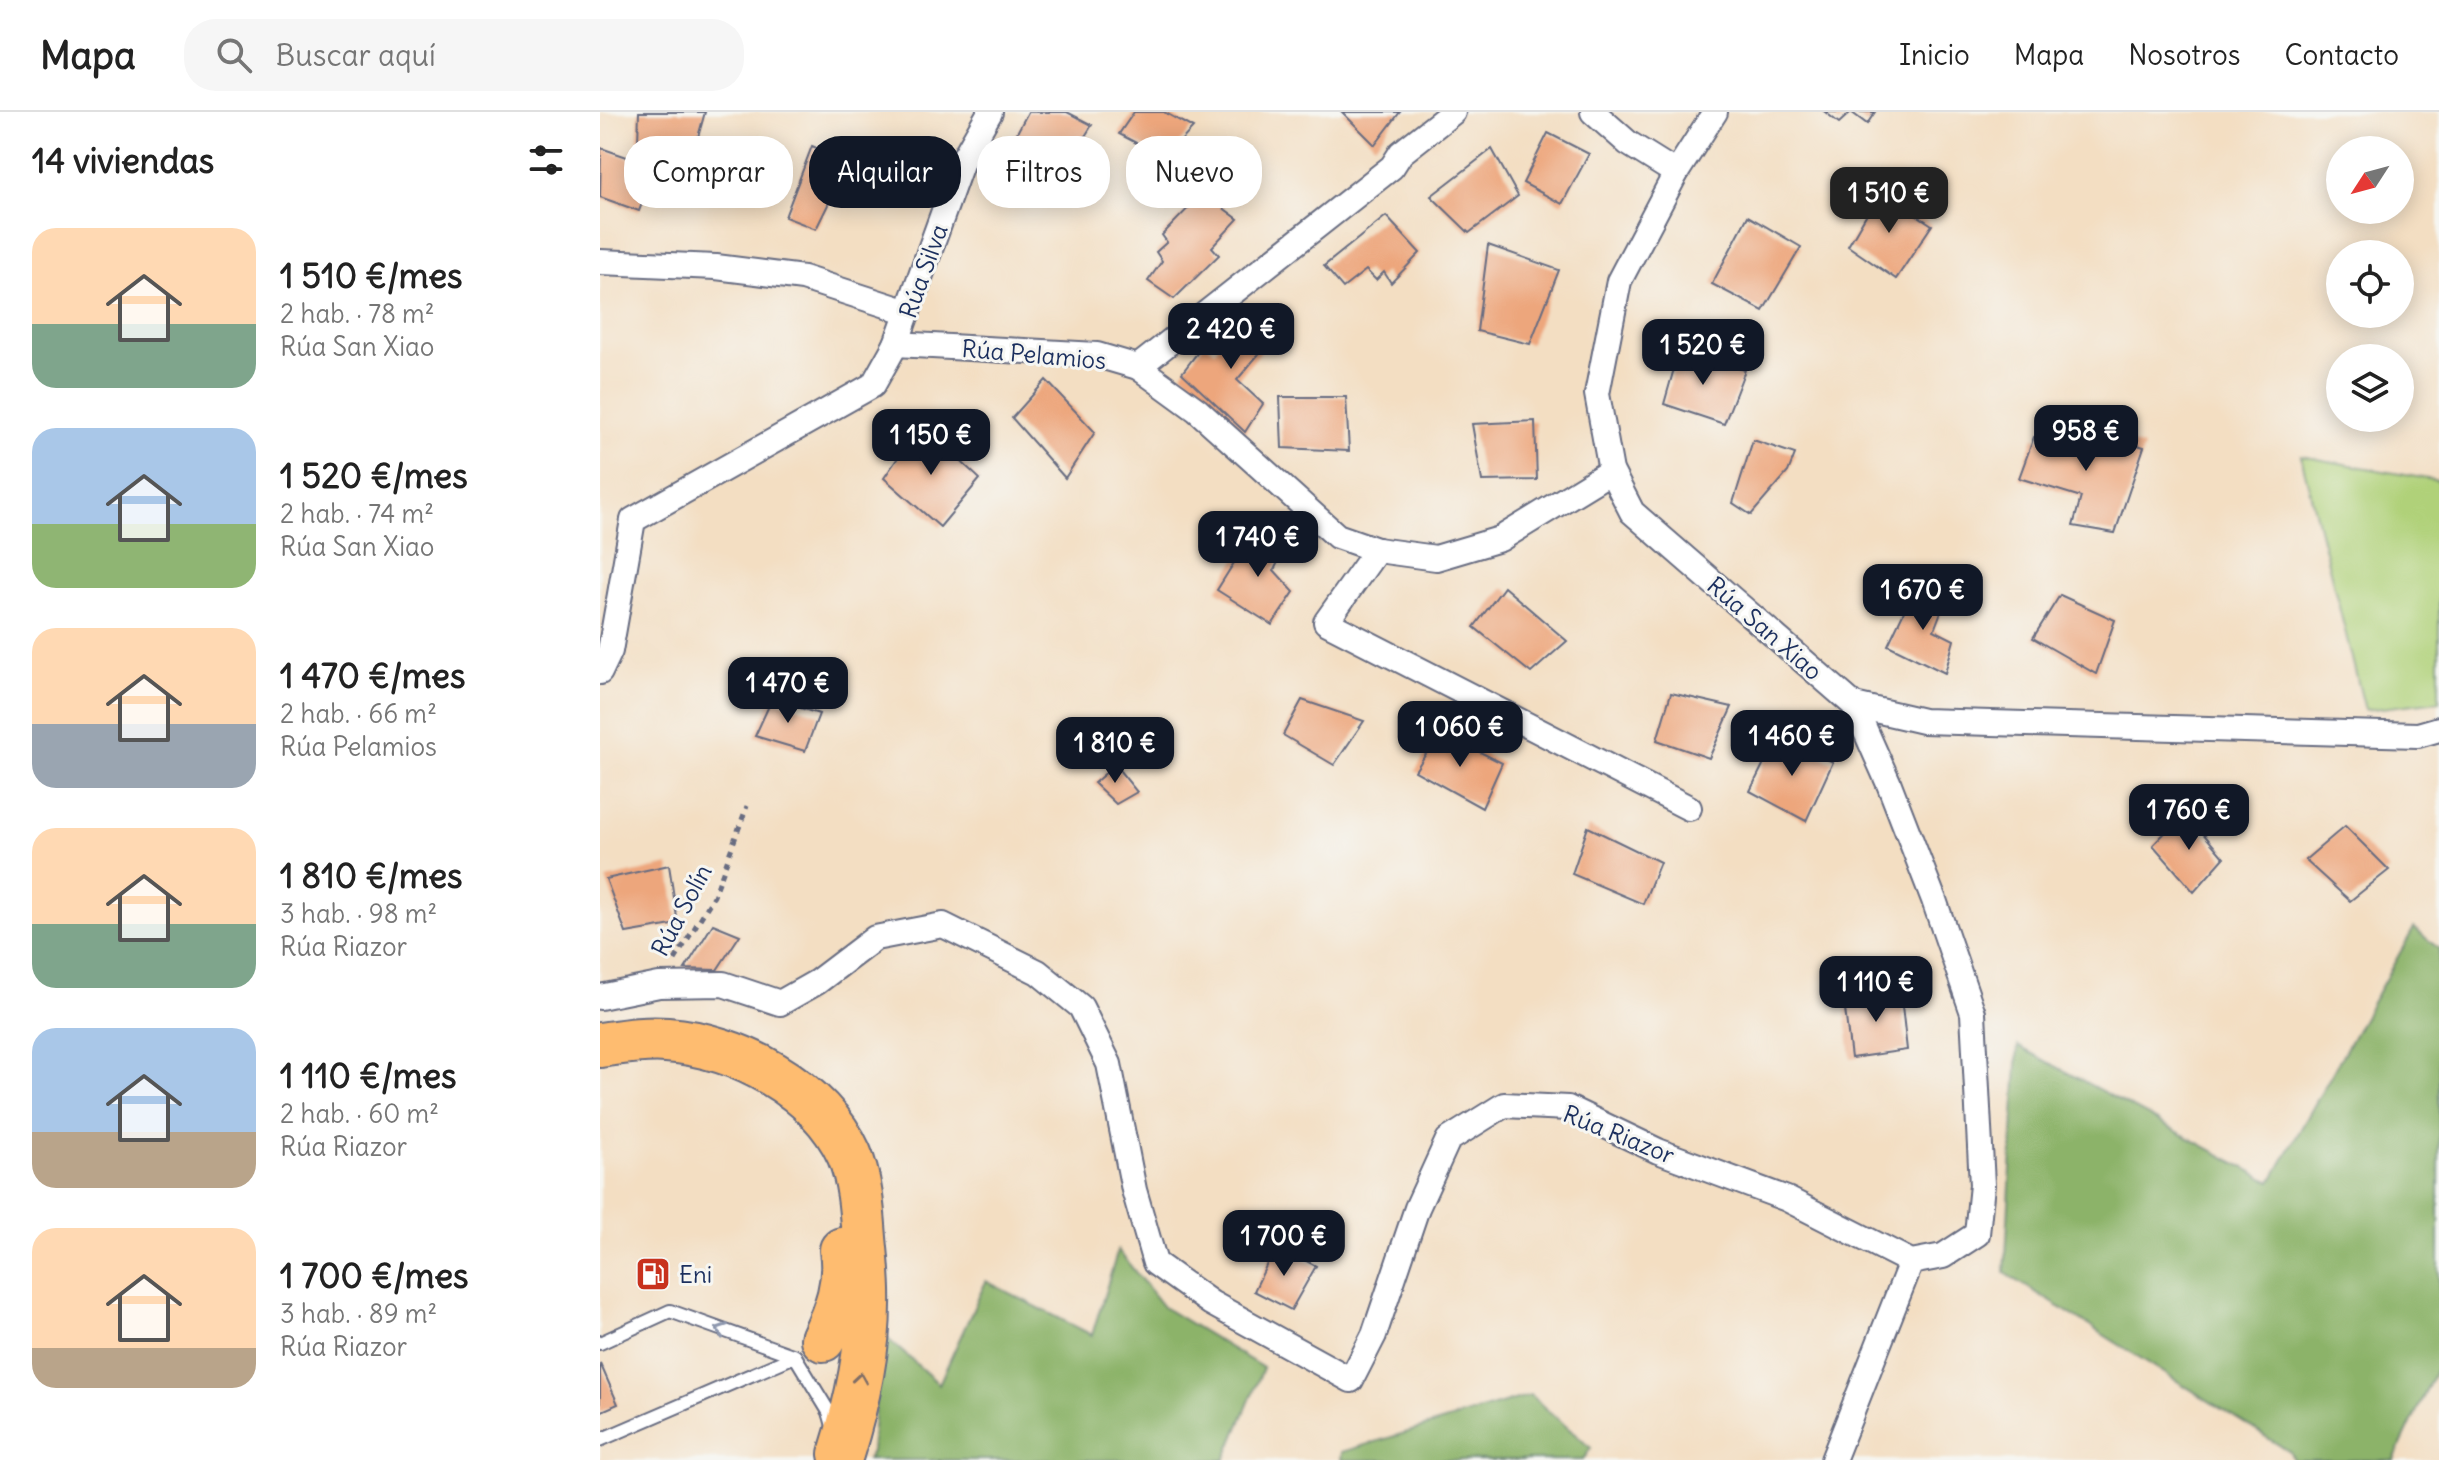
<!DOCTYPE html>
<html lang="es">
<head>
<meta charset="utf-8">
<style>
	:root { --surface:#fff; --page:#f6f6f6; --text:#222; --muted:#767676; --line:#e0e0e0; --accent:#111827 }
	body { margin:0; font-family:Delius,sans-serif; background:var(--page); color:var(--text); height:100vh; display:flex; flex-direction:column; font-size:30px; white-space:nowrap }
	* { box-sizing:border-box; margin:0 }
	p { font-size:26px; color:var(--muted) }
	.icon { flex:none; width:44px; height:44px; fill:none; stroke:currentColor; stroke-width:2; stroke-linecap:round; stroke-linejoin:round }
	.map { position:relative; flex:1; overflow:hidden }
	.drawer { display:flex; flex-direction:column; background:var(--surface); width:600px }
	.drawer>* { flex:none }
	.hud { position:absolute; left:24px; top:24px; width:760px; height:72px; display:flex; gap:16px }
	.needle { width:52px; rotate:234deg }
	.buttons { position:absolute; left:1726px; top:24px; display:grid; gap:16px }
	.buttons a { display:grid; place-items:center; width:88px; height:88px; border-radius:50%; background:var(--surface); box-shadow:0 4px 20px #0003; font-size:40px }
	.price { position:absolute; translate:-50% -68px; padding:0 18px; border-radius:16px; background:var(--accent); color:#fff; font-size:26px; line-height:52px; filter:drop-shadow(0 2px 4px #0008) }
	.price::after { content:''; position:absolute; left:50%; top:48px; width:24px; height:18px; margin-left:-12px; background:inherit; clip-path:polygon(0 0,100% 0,50% 100%) }
	.price.current { background:#222; color:#fff }
	ul { padding:0; list-style:none }
	li { display:flex; align-items:center; gap:24px; height:200px; padding:0 32px }
	li span { display:grid; place-items:center; flex:none; width:224px; height:160px; border-radius:24px; color:#555 }
	li>.icon { margin-inline-start:auto }
	span .icon { width:96px; height:96px; fill:#fffc; stroke-width:1 }
	li b { font-size:34px }
	h2 { display:flex; justify-content:space-between; align-items:center; height:96px; padding:0 32px; font-size:34px }
	.pill { padding:0 28px; border-radius:32px; background:var(--surface); box-shadow:0 4px 20px #0003; font-size:28px; line-height:72px }
	.pill.current { background:var(--accent); color:#fff }
	header { display:flex; align-items:center; gap:48px; box-sizing:border-box; height:112px; padding:0 40px; background:var(--surface); border-bottom:2px solid var(--line) }
	header strong { font-size:38px }
	nav { display:flex; gap:44px; margin-inline-start:auto; font-size:28px }
	.search { width:560px; height:72px; background:var(--page); display:flex; align-items:center; gap:20px; box-sizing:border-box; padding:0 28px; border-radius:32px; color:var(--muted); font-size:30px }
	main { display:flex; flex:1; min-height:0 }
	.map>svg:first-child { display:block }
</style>
</head>
<body>
<header>
<strong>Mapa</strong>
<div class="search"><svg class="icon" aria-label="search" viewBox="0 0 24 24"><circle cx="10" cy="10" r="6"/><path d="M15 15l6 6"/></svg>Buscar aquí</div>
<nav><a>Inicio</a><a>Mapa</a><a>Nosotros</a><a>Contacto</a></nav>
</header>
<main>
<section class="drawer">
<h2>14 viviendas<svg class="icon" aria-label="filters" viewBox="0 0 24 24"><path d="M4 7h16M4 17h16"/><circle cx="9" cy="7" r="2"/><circle cx="15" cy="17" r="2"/></svg></h2>
<ul>
<li><span style="background:linear-gradient(#ffd9b3 60%,#7fa58c 0)"><svg class="icon" aria-label="home" viewBox="0 0 24 24"><path d="M3 11l9-7 9 7M6 9v11h12V9"/></svg></span><div><b>1 510 €/mes</b><p>2 hab. · 78 m²</p><p>Rúa San Xiao</p></div></li>
<li><span style="background:linear-gradient(#a9c7e8 60%,#8fb573 0)"><svg class="icon" aria-label="home" viewBox="0 0 24 24"><path d="M3 11l9-7 9 7M6 9v11h12V9"/></svg></span><div><b>1 520 €/mes</b><p>2 hab. · 74 m²</p><p>Rúa San Xiao</p></div></li>
<li><span style="background:linear-gradient(#ffd9b3 60%,#9aa5b1 0)"><svg class="icon" aria-label="home" viewBox="0 0 24 24"><path d="M3 11l9-7 9 7M6 9v11h12V9"/></svg></span><div><b>1 470 €/mes</b><p>2 hab. · 66 m²</p><p>Rúa Pelamios</p></div></li>
<li><span style="background:linear-gradient(#ffd9b3 60%,#7fa58c 0)"><svg class="icon" aria-label="home" viewBox="0 0 24 24"><path d="M3 11l9-7 9 7M6 9v11h12V9"/></svg></span><div><b>1 810 €/mes</b><p>3 hab. · 98 m²</p><p>Rúa Riazor</p></div></li>
<li><span style="background:linear-gradient(#a9c7e8 65%,#b9a48a 0)"><svg class="icon" aria-label="home" viewBox="0 0 24 24"><path d="M3 11l9-7 9 7M6 9v11h12V9"/></svg></span><div><b>1 110 €/mes</b><p>2 hab. · 60 m²</p><p>Rúa Riazor</p></div></li>
<li><span style="background:linear-gradient(#ffd9b3 75%,#b9a48a 0)"><svg class="icon" aria-label="home" viewBox="0 0 24 24"><path d="M3 11l9-7 9 7M6 9v11h12V9"/></svg></span><div><b>1 700 €/mes</b><p>3 hab. · 89 m²</p><p>Rúa Riazor</p></div></li>
</ul>
</section>
<div class="map">
<svg width="1839" height="1348" viewBox="0 0 1839 1348">
	<rect width="100%" height="100%" fill="#f6f6f2"/>
	<filter id="ink" filterUnits="userSpaceOnUse"><feTurbulence type="fractalNoise" baseFrequency=".0125" numOctaves="2"/><feDisplacementMap in="SourceGraphic" scale="16" xChannelSelector="R" yChannelSelector="G"/><feConvolveMatrix kernelMatrix="1 2 1 2 8 2 1 2 1" color-interpolation-filters="sRGB"/></filter>
	<filter id="wash" filterUnits="userSpaceOnUse"><feTurbulence type="fractalNoise" baseFrequency=".006" numOctaves="4" result="noise"/><feDisplacementMap in="SourceGraphic" scale="32" xChannelSelector="R" yChannelSelector="G"/><feGaussianBlur stdDeviation="1.8" result="paint"/><feColorMatrix in="noise" values="0 0 0 0 0 0 0 0 0 0 0 0 0 0 0 0 0 1.4 0 .05"/><feComposite in="paint" operator="in"/></filter>
	<g filter="url(#wash)">
		<rect width="100%" height="100%" fill="#f3dec2"/>
		<polygon fill="#b0d179" stroke="#66806c" stroke-width="2" points="1701,344 1839,369 1839,589 1765,598"/>
		<g fill="#8cb369" stroke="#547164" stroke-width="2">
			<polygon points="1814,816 1839,837 1839,1251 1794,1348 1693,1348 1690,1340 1405,1161 1418,934 1671,1070"/>
			<polygon points="518,1138 563,1195 663,1256 625,1348 267,1348 271,1339 281,1221 339,1272 386,1169 492,1223"/>
			<polygon points="930,1283 991,1336 983,1348 741,1348 742,1340"/>
		</g>
		<g id="blocks">
			<g fill="#eda67c">
				<polygon points="39,0 105,0 93,43 38,30"/>
				<polygon points="428,0 467,0 492,13 463,60 412,30"/>
				<polygon points="534,0 564,0 593,16 565,46 519,22"/>
				<polygon points="742,0 800,0 775,33"/>
				<polygon points="1225,0 1275,0 1267,12 1251,0 1239,11"/>
				<polygon points="948,21 989,42 962,92 923,71"/>
				<polygon points="212,34 249,50 216,117 185,105"/>
				<polygon points="1,36 56,55 39,99 0,85"/>
				<polygon points="892,37 918,84 869,121 831,84"/>
				<polygon points="1280,79 1332,113 1296,167 1248,134"/>
				<polygon points="603,81 638,107 612,135 619,143 574,187 548,169 562,149 556,140 567,130 562,123"/>
				<polygon points="786,104 820,141 791,171 784,160 776,168 766,158 743,176 724,154"/>
				<polygon points="1148,104 1201,135 1163,199 1112,172"/>
				<polygon points="888,133 959,158 930,232 877,219"/>
				<polygon points="654,202 674,224 637,268 663,292 645,320 582,261 605,231 615,239 629,217 638,221"/>
				<polygon points="1079,239 1145,258 1124,312 1064,292"/>
				<polygon points="446,268 495,320 465,366 412,306"/>
				<polygon points="680,285 746,285 749,339 682,336"/>
				<polygon points="935,309 937,368 882,369 872,312"/>
				<polygon points="321,312 380,367 340,415 284,366"/>
				<polygon points="1463,312 1544,335 1515,421 1473,414 1481,385 1419,366 1434,325 1455,331"/>
				<polygon points="1153,328 1195,342 1188,360 1151,403 1133,391"/>
				<polygon points="657,414 684,438 674,458 694,480 672,513 617,478"/>
				<polygon points="904,475 967,529 931,561 874,515"/>
				<polygon points="1315,476 1344,492 1334,518 1354,528 1345,561 1288,533"/>
				<polygon points="1460,483 1515,508 1496,562 1433,526"/>
				<polygon points="1071,581 1132,595 1109,646 1057,628"/>
				<polygon points="172,587 219,602 205,639 155,624"/>
				<polygon points="702,588 764,609 734,653 683,623"/>
				<polygon points="840,620 902,651 882,696 815,659"/>
				<polygon points="1178,623 1233,650 1206,709 1150,679"/>
				<polygon points="515,653 537,680 516,692 494,671"/>
				<polygon points="1585,700 1624,746 1594,780 1553,733"/>
				<polygon points="1745,714 1789,758 1750,789 1705,748"/>
				<polygon points="988,715 1060,750 1043,792 972,762"/>
				<polygon points="69,753 78,812 26,821 6,767"/>
				<polygon points="113,812 140,823 117,858 85,857"/>
				<polygon points="1300,876 1307,938 1251,946 1244,889"/>
				<polygon points="676,1133 716,1154 691,1198 654,1179"/>
				<polygon points="0,1251 18,1292 0,1300"/>
			</g>
		</g>
	</g>
	<g filter="url(#ink)">
		<use href="#blocks" fill-opacity="0" stroke="#676c81" stroke-width="2"/>
		<g fill="none" stroke-linecap="round" stroke-linejoin="round">
			<g stroke="#676c81" stroke-width="16">
				<g id="service">
					<polyline points="0,1231 70,1199 195,1244 229,1300 234,1317"/>
					<polyline points="0,1328 195,1244"/>
				</g>
			</g>
			<g stroke="#676c81" stroke-width="28">
				<g id="minor">
					<polyline points="993,0 1028,31 1076,61"/>
					<polyline points="1115,0 1076,61 1019,169 997,282 1011,359 1032,400 1254,593 1323,609 1818,623 1839,617"/>
					<polyline points="0,150 116,155 203,166 308,200"/>
					<polyline points="296,232 497,243 538,255 597,298 737,424 777,438 836,446 900,427 1011,359"/>
					<polyline points="538,255 792,55 801,41 853,0"/>
					<polyline points="777,438 726,510 1089,696"/>
					<polyline points="0,560 10,539 33,408 273,273 296,232 362,49 390,0"/>
					<polyline points="0,885 59,873 123,872 180,891 217,870 275,826 343,813 438,860 481,895 509,952 534,1078 555,1151 611,1191 751,1268 774,1223 817,1096 848,1028 904,993 968,996 1058,1039 1187,1087 1311,1150 1343,1144 1377,1122 1382,1073 1373,901 1334,788 1289,672 1254,593"/>
					<polyline points="1233,1348 1311,1150"/>
				</g>
			</g>
			<g stroke="#676c81" stroke-width="48">
				<g id="motorway">
					<path d="M0,933C22,930 45,926 67,928C137,933 219,976 249,1042C260,1067 262,1099 264,1126C266,1148 269,1171 268,1193C268,1243 256,1294 241,1342"/>
					<path d="M223,1227C237,1197 247,1171 242,1138"/>
				</g>
			</g>
			<polyline stroke="#676c81" stroke-width="5" stroke-dasharray="6 6" stroke-linecap="butt" points="75,848 114,784 147,694"/>
			<use href="#service" stroke="#fff" stroke-width="12"/>
			<use href="#minor" stroke="#fff" stroke-width="24"/>
			<use href="#motorway" stroke="#febc70" stroke-width="44"/>
		</g>
		<defs><path id="oneway-chevron" d="M-2-3.5L2.5 0L-2 3.5" fill="none" stroke-width="1.6" stroke-linecap="round" stroke-linejoin="round" transform="scale(2)"/></defs>
		<use stroke="#8d97ae" href="#oneway-chevron" transform="translate(121 1218) rotate(-160)"/>
		<use stroke="#816e66" href="#oneway-chevron" transform="translate(260 1266) rotate(-81)"/>
	</g>
	<defs>
		<g id="fuel-square" transform="scale(1.8)"><rect x="-9" y="-9" width="18" height="18" rx="4" fill="#c8321e" stroke="#f6f6f2"/><path d="M-5.5-6h7V0h2V4h1.3V-2.5L3-4.5l.8-.8L6-3V5H2.5V1h-1V6h-7ZM-4.2-4.7v3.2H.2V-4.7Z" fill="#fff"/></g>
	</defs>
	<g fill-rule="evenodd">
		<use href="#fuel-square" x="53" y="1162"/>
	</g>
	<g text-anchor="middle" dominant-baseline="central" stroke-width="6" stroke-linejoin="round" paint-order="stroke">
		<g font-size="24" fill="#1b2f5e" stroke="#f6f6f2">
			<text transform="translate(323 159) rotate(-70)">Rúa Silva</text>
			<text transform="translate(434 242) rotate(5)">Rúa Pelamios</text>
			<text transform="translate(1165 516) rotate(41)">Rúa San Xiao</text>
			<text transform="translate(81 798) rotate(-62)">Rúa Solín</text>
			<text transform="translate(1019 1022) rotate(22)">Rúa Riazor</text>
		</g>
		<g font-size="24" fill="#1b2f5e" stroke="#f6f6f2" text-anchor="start">
			<text x="79" y="1162">Eni</text>
		</g>
	</g>
</svg>
<div class="buttons">
<a><svg class="needle" viewBox="-14 -14 28 28"><path d="M0-13l5 13h-10z" fill="#e53935"/><path d="M0 13l5-13h-10z" fill="#767676"/></svg></a>
<a><svg class="icon" aria-label="locate" viewBox="0 0 24 24"><circle cx="12" cy="12" r="6"/><path d="M12 2v4M12 18v4M2 12h4M18 12h4"/></svg></a>
<a><svg class="icon" aria-label="layers" viewBox="0 0 24 24"><path d="M12 4l9 5-9 5-9-5zM3 14l9 5 9-5"/></svg></a>
</div>
<b class="price current" style="left:1289px;top:123px">1 510 €</b>
<b class="price" style="left:631px;top:259px">2 420 €</b>
<b class="price" style="left:1103px;top:275px">1 520 €</b>
<b class="price" style="left:1486px;top:361px">958 €</b>
<b class="price" style="left:331px;top:365px">1 150 €</b>
<b class="price" style="left:658px;top:467px">1 740 €</b>
<b class="price" style="left:1323px;top:520px">1 670 €</b>
<b class="price" style="left:188px;top:613px">1 470 €</b>
<b class="price" style="left:860px;top:657px">1 060 €</b>
<b class="price" style="left:1192px;top:666px">1 460 €</b>
<b class="price" style="left:515px;top:673px">1 810 €</b>
<b class="price" style="left:1589px;top:740px">1 760 €</b>
<b class="price" style="left:1276px;top:912px">1 110 €</b>
<b class="price" style="left:684px;top:1166px">1 700 €</b>
<div class="hud">
<a class="pill">Comprar</a>
<a class="pill current">Alquilar</a>
<a class="pill">Filtros</a>
<a class="pill">Nuevo</a>
</div>
</div>
</main>
</body>
</html>
